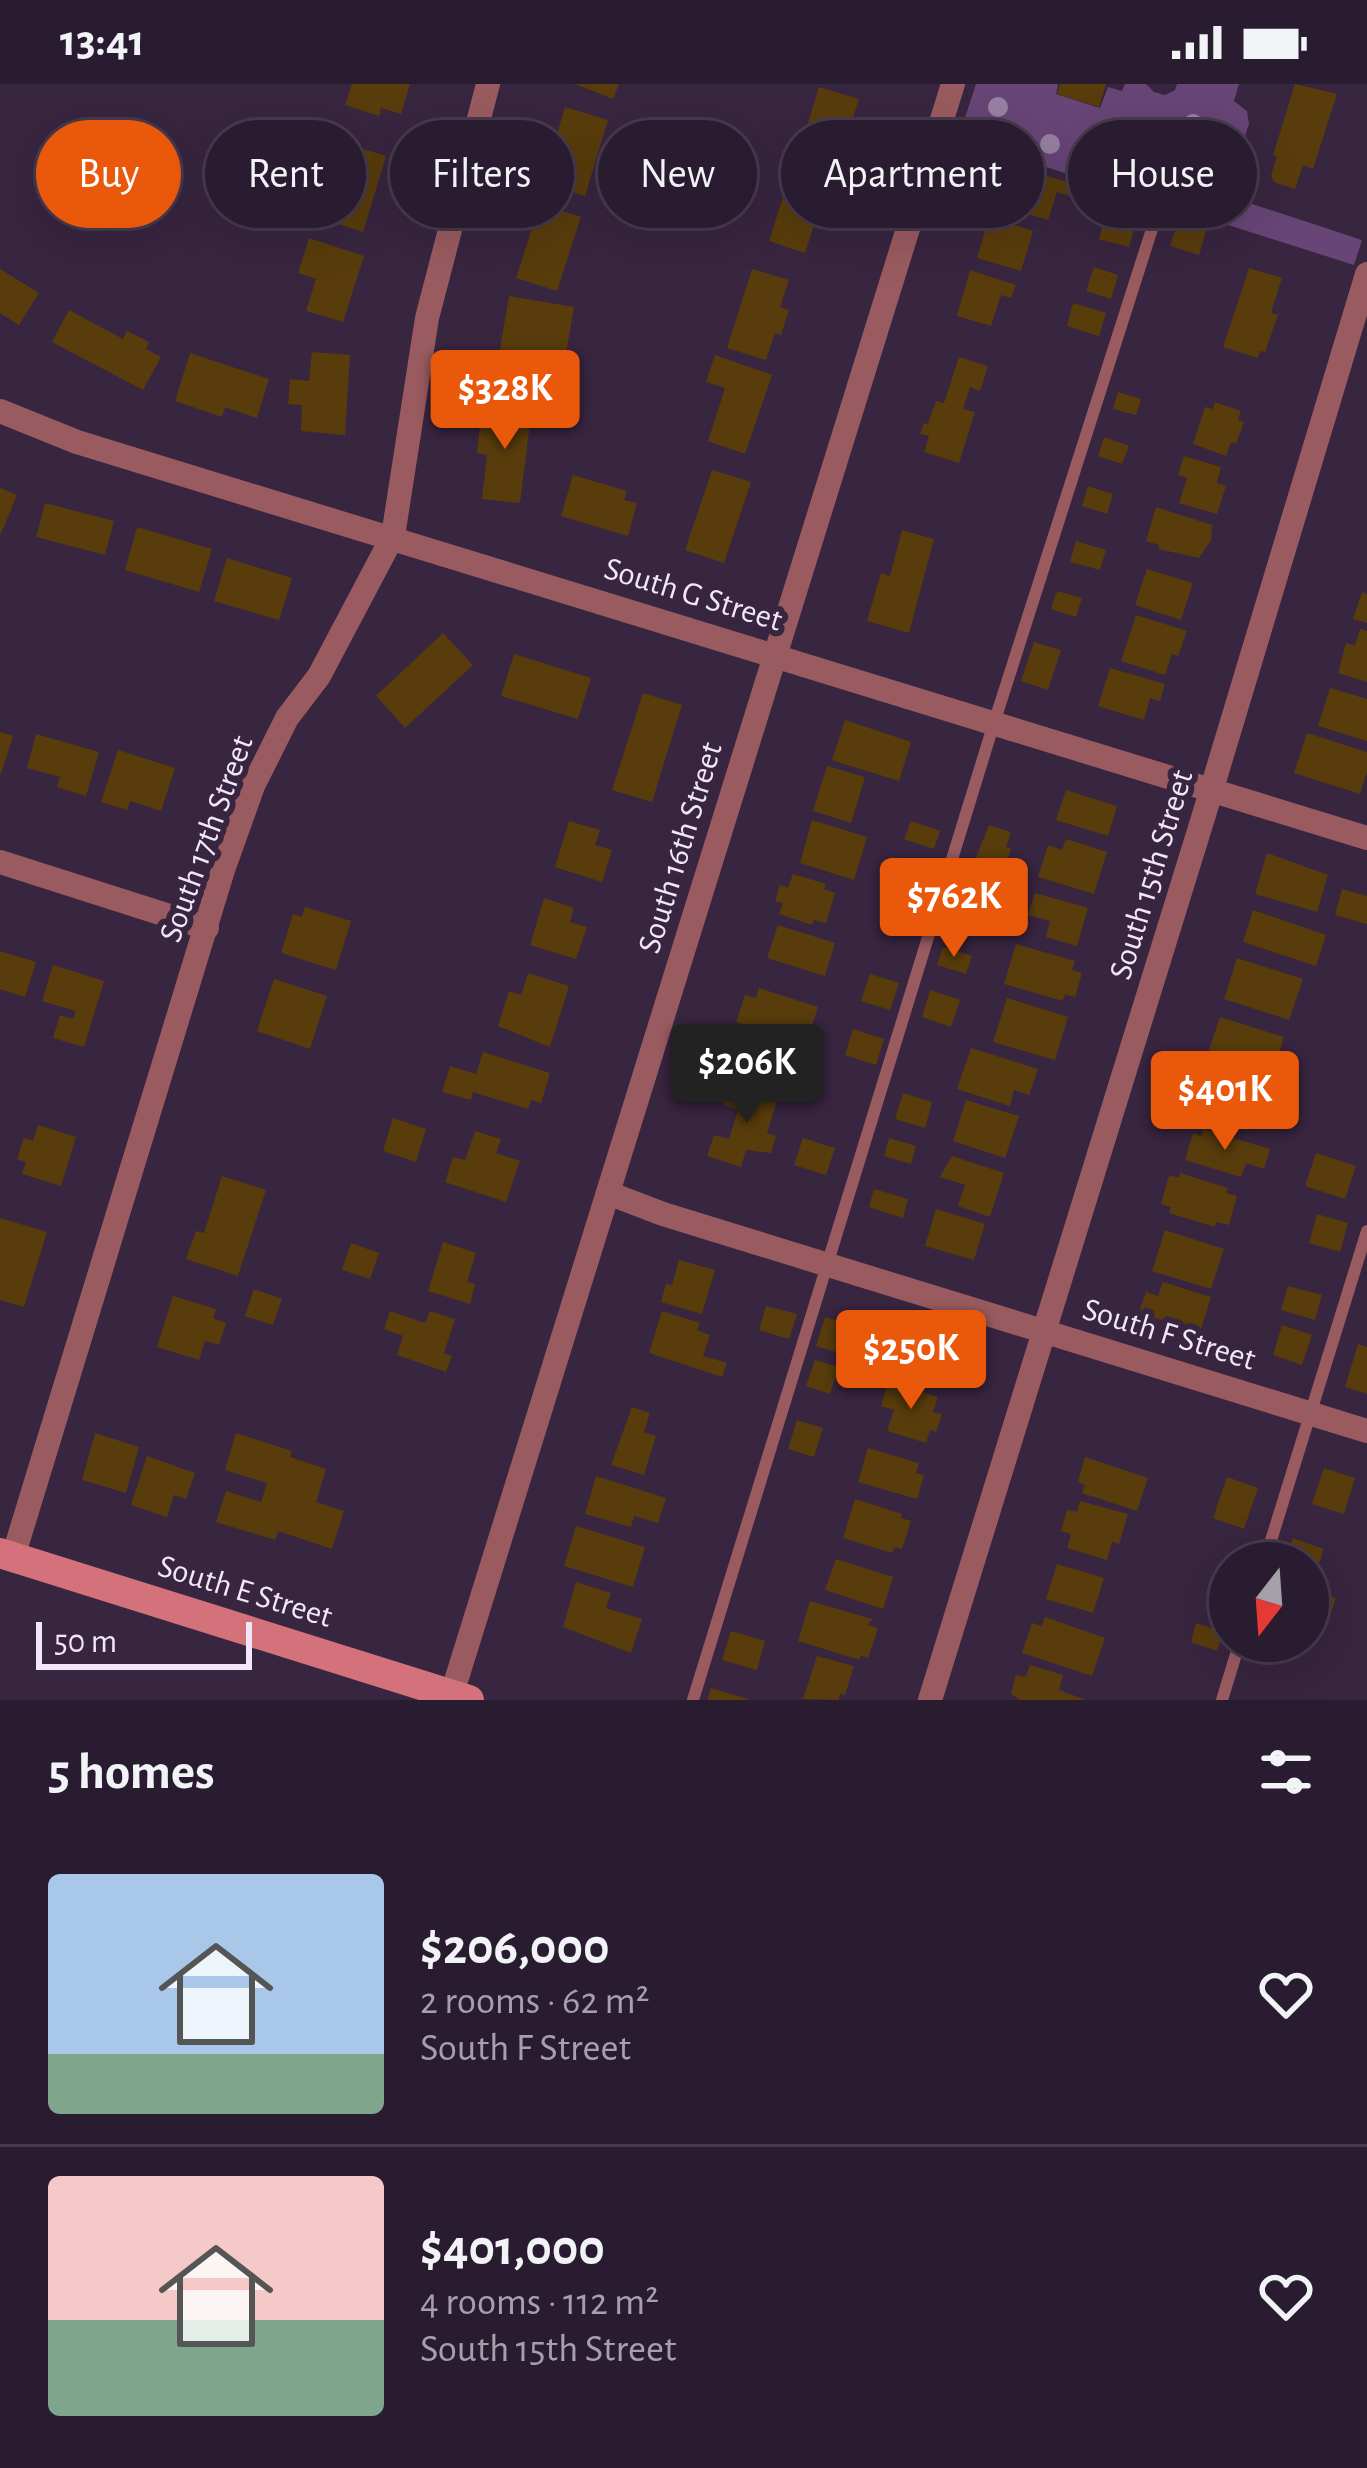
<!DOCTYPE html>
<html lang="en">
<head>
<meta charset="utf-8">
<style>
	:root { --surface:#2a1c30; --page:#36293c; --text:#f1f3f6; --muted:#a5a1ab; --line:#463a4c; --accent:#ea580c }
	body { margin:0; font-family:"Alegreya Sans",sans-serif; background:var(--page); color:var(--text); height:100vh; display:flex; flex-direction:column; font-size:45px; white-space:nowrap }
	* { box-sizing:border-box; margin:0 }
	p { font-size:39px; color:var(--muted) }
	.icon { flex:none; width:66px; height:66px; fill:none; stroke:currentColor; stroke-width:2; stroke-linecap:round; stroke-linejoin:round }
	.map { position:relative; height:1616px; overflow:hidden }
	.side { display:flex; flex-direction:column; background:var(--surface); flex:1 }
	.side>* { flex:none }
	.banner { position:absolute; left:36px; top:36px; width:1296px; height:108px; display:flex; gap:24px }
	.needle { width:78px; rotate:197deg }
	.tools { position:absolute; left:1209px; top:1458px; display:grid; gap:24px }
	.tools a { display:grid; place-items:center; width:120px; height:120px; border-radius:50%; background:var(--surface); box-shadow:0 12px 48px #0002,0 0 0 3px var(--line); font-size:60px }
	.scale { position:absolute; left:36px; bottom:30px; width:216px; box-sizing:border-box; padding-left:12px; border:6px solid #f2e6f8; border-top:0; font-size:33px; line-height:42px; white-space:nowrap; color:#f2e6f8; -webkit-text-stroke:9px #382540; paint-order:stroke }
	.price { position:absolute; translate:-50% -102px; padding:0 27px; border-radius:12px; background:var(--accent); color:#fff; font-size:39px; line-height:78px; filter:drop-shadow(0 3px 6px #0008) }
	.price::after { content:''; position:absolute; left:50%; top:72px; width:36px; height:27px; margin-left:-18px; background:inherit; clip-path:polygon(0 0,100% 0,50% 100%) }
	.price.current { background:#222; color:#fff }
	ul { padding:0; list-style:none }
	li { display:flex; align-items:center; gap:36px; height:300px; padding:0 48px }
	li+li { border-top:3px solid var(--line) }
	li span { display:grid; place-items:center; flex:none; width:336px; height:240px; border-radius:12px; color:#555 }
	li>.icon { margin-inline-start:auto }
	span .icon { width:144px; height:144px; fill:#fffc; stroke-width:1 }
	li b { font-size:51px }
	h2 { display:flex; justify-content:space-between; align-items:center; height:144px; padding:0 48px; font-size:51px }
	.chip { padding:0 42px; border-radius:54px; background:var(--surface); box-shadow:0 12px 48px #0002,0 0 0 3px var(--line); font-size:42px; line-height:108px }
	.chip.current { background:var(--accent); color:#fff }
	.status { display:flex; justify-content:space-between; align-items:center; height:84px; padding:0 60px; background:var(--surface); direction:ltr }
	.status svg { height:33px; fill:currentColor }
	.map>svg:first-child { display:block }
</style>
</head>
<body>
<div class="status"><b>13:41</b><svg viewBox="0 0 49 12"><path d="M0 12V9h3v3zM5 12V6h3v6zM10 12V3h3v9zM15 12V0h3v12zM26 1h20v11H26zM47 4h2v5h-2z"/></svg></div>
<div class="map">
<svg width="1367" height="1616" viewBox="0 0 1367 1616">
	<rect width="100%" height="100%" fill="#382540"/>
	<polygon fill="#674576" points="976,0 1058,0 1056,10 1100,24 1108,3 1122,7 1125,0 1146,0 1154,8 1165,11 1175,6 1177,0 1239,0 1234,17 1247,27 1249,40 1237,76 1240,116 1362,156 1354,181 958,55"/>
	<g fill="#583c0c">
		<polygon points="352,0 410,0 401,30 381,24 379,32 345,21"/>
		<polygon points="575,0 619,0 613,15"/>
		<polygon points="1060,0 1106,0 1099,23 1057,10"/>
		<polygon points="1295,0 1337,10 1313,85 1303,81 1295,105 1274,98 1271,92 1277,72 1273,71"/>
		<polygon points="819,3 859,15 835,91 796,79"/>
		<polygon points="565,23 608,36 585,112 542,99"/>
		<polygon points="329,54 386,72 363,148 323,135 334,100 316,94"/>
		<polygon points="1011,81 1074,100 1070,112 1057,108 1048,136 998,121"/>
		<polygon points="791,88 827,100 805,169 769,157"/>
		<polygon points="540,120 581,133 557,207 516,194"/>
		<polygon points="1107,127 1137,136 1129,163 1099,155"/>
		<polygon points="989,133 1033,147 1021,187 977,174"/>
		<polygon points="1179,135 1207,144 1199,171 1170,162"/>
		<polygon points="309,154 364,172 343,238 306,227 316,195 298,189"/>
		<polygon points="1094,183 1118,191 1111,215 1086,207"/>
		<polygon points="1249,184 1282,194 1271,229 1278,231 1265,268 1260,267 1258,274 1223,263"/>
		<polygon points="0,185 39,209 19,241 0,229"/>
		<polygon points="752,185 789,196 780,223 789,226 781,251 775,249 766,276 727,264"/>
		<polygon points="970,186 1016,201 1011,214 1001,211 991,242 957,232"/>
		<polygon points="509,212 574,223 565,275 542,271 538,295 496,288"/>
		<polygon points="1073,219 1106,229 1099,252 1067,242"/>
		<polygon points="69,226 123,255 127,247 149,258 146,265 161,273 143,306 52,258"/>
		<polygon points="312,268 350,271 345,351 301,347 302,321 288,320 290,295 309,297"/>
		<polygon points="190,269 269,295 257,334 225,323 222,333 175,317"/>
		<polygon points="715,271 772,291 745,370 708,357 725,304 706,298"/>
		<polygon points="959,273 988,282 980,307 970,303 963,325 975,328 959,379 924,368 929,352 920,350 924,339 928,340 936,317 944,319"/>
		<polygon points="1118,308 1141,315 1136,331 1113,325"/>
		<polygon points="1215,318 1241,327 1238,336 1244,338 1236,360 1231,358 1226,372 1193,360 1205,323 1213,325"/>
		<polygon points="492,319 532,324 520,419 482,415 487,371 477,369 480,340 490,342"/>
		<polygon points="1104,353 1129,362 1122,380 1098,372"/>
		<polygon points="1184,372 1221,383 1217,399 1226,402 1217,430 1179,419 1187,394 1178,391"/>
		<polygon points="712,386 751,398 724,479 685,466"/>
		<polygon points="573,391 627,407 624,416 637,419 628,452 561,432"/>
		<polygon points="1088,402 1113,410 1107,430 1082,422"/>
		<polygon points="0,404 17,411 0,452"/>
		<polygon points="45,419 114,437 105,471 36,453"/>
		<polygon points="1156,423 1212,441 1211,456 1199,474 1158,465 1159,461 1146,457"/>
		<polygon points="137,443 212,465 199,508 125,486"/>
		<polygon points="902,446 934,455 909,549 867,537 881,489 890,492"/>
		<polygon points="1076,457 1106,466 1100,486 1070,478"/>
		<polygon points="227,474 292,494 279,536 214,517"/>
		<polygon points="1147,485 1193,499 1181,536 1135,521"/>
		<polygon points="1057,507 1082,514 1076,533 1051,525"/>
		<polygon points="1362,508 1367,510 1367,539 1353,535"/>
		<polygon points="1136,531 1187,547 1178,572 1172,570 1165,591 1121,577"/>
		<polygon points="1360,545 1367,547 1367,598 1338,589 1346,559 1355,561"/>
		<polygon points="443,549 473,581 405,644 376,612"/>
		<polygon points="1034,558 1061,566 1048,606 1021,597"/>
		<polygon points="514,570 591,594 578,635 501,612"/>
		<polygon points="1110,584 1165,600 1160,617 1150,614 1144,636 1098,622"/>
		<polygon points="1330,604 1367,615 1367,657 1318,642"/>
		<polygon points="643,609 682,621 652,718 612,706"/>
		<polygon points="845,636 911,658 899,697 832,676"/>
		<polygon points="0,648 13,652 1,690 0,690"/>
		<polygon points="1307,649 1367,668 1367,688 1360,710 1294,689"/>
		<polygon points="36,650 99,668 86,712 57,703 60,693 27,684"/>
		<polygon points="118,666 175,684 161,727 130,717 127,726 101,718"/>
		<polygon points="827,682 865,693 851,739 813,727"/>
		<polygon points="1066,706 1117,722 1108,752 1056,736"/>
		<polygon points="812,736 867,753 854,796 800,779"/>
		<polygon points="569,737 600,746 595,761 612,766 602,798 555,783"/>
		<polygon points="911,737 940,747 934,765 904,755"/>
		<polygon points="989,741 1011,748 1006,763 1011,764 1004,786 975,776"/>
		<polygon points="1066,755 1107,768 1094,810 1038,793 1048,761 1062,766"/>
		<polygon points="1267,769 1328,791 1317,828 1255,810"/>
		<polygon points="907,779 934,787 927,807 901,798"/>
		<polygon points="793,790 826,800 824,805 835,809 826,839 814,836 812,841 779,830 783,819 775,817 780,801 788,804"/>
		<polygon points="970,792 992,799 983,827 961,820"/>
		<polygon points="1342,805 1367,812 1367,840 1335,831"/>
		<polygon points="1035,809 1088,824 1077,862 1046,853 1050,837 1028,831"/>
		<polygon points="544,814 574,824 570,838 587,843 576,875 530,861"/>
		<polygon points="305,823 351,837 336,886 281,869 293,830 302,833"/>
		<polygon points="1253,826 1326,851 1316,882 1243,858"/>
		<polygon points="778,841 835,859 825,892 767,874"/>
		<polygon points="1016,860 1075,877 1072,886 1082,889 1075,913 1065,910 1063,917 1004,900"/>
		<polygon points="943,863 972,872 966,890 937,881"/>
		<polygon points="0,867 36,878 25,913 0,905"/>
		<polygon points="1237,874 1303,895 1289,936 1224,915"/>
		<polygon points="53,881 104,897 84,963 53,954 60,931 73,935 76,927 42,917"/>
		<polygon points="528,889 569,902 550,963 498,942 509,907 521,911"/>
		<polygon points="870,890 899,899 890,926 861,917"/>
		<polygon points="274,895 327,912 310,965 257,947"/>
		<polygon points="759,904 818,923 806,960 736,938 745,911 756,914"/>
		<polygon points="930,906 960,916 951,943 922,933"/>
		<polygon points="1007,914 1068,933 1055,976 993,958"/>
		<polygon points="1220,933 1284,953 1273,991 1217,973 1218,969 1209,966"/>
		<polygon points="853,945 884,955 876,981 845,971"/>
		<polygon points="971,964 1038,985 1029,1011 1014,1006 1010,1022 957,1005"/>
		<polygon points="483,968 550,989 541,1019 531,1016 528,1025 473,1008 471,1016 442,1008 450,982 476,990"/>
		<polygon points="1213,983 1269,1000 1255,1043 1200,1026"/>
		<polygon points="744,1000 779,1010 767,1049 776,1052 771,1069 746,1066 741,1083 707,1072 714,1051 729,1055 738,1026 723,1020 728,1006 741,1010"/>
		<polygon points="903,1009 932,1018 925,1044 895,1035"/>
		<polygon points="966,1016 1019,1032 1005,1074 953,1057"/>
		<polygon points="393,1034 426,1045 416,1078 383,1067"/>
		<polygon points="38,1041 76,1053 61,1102 22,1090 26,1078 17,1075 24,1054 33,1057"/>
		<polygon points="1204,1045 1270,1065 1264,1085 1246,1079 1241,1093 1185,1076 1193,1049 1202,1052"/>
		<polygon points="475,1047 501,1055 496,1069 520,1077 506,1118 445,1098 453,1073 465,1076"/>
		<polygon points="803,1054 835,1064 826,1091 794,1081"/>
		<polygon points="889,1054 916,1062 911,1080 884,1072"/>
		<polygon points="1316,1069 1356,1082 1345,1115 1305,1102"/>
		<polygon points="952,1072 1004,1089 990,1133 958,1122 965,1101 940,1093"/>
		<polygon points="1180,1089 1228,1104 1226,1109 1237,1112 1229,1141 1216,1138 1215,1143 1169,1129 1171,1123 1161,1120 1169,1091 1179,1094"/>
		<polygon points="222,1092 266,1106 238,1192 186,1175 196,1147 204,1149"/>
		<polygon points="874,1105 908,1115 903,1134 869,1123"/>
		<polygon points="936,1125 985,1140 974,1176 925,1162"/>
		<polygon points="1317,1130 1348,1139 1340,1168 1309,1159"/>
		<polygon points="0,1134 47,1148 24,1223 0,1216"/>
		<polygon points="1165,1146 1224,1165 1211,1205 1152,1187"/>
		<polygon points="443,1158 476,1169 467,1198 475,1200 470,1220 428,1207"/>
		<polygon points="351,1159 379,1169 370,1195 342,1186"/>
		<polygon points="679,1176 715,1186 702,1230 661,1218 666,1200 672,1201"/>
		<polygon points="1163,1198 1211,1213 1200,1248 1139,1229 1146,1208 1158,1212"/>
		<polygon points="1288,1202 1322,1211 1315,1236 1281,1226"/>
		<polygon points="254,1205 282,1215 273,1241 245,1232"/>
		<polygon points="173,1212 216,1225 213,1234 226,1239 219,1261 205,1257 199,1276 157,1263"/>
		<polygon points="766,1222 797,1230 789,1255 759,1246"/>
		<polygon points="390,1227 425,1239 430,1227 455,1235 444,1269 452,1272 446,1288 397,1271 403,1252 384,1245"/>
		<polygon points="662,1227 700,1239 697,1246 710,1251 703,1272 727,1279 722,1293 649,1269"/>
		<polygon points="825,1233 861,1245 852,1273 816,1262"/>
		<polygon points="1282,1241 1312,1251 1302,1281 1273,1271"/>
		<polygon points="906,1250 953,1265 950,1269 960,1272 952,1297 945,1295 943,1301 894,1286"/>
		<polygon points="1358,1260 1367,1263 1367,1310 1345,1303"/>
		<polygon points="815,1276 839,1283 830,1310 806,1302"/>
		<polygon points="888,1298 938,1313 933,1328 942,1330 936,1348 930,1346 926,1359 887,1347 894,1326 881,1322"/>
		<polygon points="632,1323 650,1329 644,1348 656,1352 644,1391 611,1381"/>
		<polygon points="797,1336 823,1344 814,1373 788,1365"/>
		<polygon points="95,1349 139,1363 126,1409 82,1396"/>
		<polygon points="236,1349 292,1367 290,1373 326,1385 316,1418 344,1427 332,1465 278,1447 275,1456 216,1438 226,1407 261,1418 267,1399 225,1386"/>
		<polygon points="868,1364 919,1379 916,1389 924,1391 917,1415 858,1398"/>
		<polygon points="147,1372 195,1389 186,1415 174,1411 167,1433 131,1421"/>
		<polygon points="1085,1373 1148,1394 1137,1427 1082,1409 1085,1401 1078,1398"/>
		<polygon points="1324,1384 1355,1394 1344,1430 1312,1420"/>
		<polygon points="596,1392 666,1414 658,1439 634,1432 631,1443 585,1430"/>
		<polygon points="1227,1393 1258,1404 1244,1445 1213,1434"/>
		<polygon points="855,1415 902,1430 901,1434 911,1437 902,1465 894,1463 892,1469 843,1454"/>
		<polygon points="1080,1417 1128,1430 1119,1460 1112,1458 1107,1476 1067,1464 1071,1450 1061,1447 1067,1426 1077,1428"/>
		<polygon points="576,1442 645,1463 633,1503 564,1482"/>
		<polygon points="1293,1454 1324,1465 1318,1483 1286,1472"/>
		<polygon points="836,1475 893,1493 883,1525 825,1506"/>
		<polygon points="1057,1480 1104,1494 1093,1529 1046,1515"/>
		<polygon points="576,1498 611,1509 606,1524 642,1535 631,1569 563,1543"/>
		<polygon points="1308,1504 1336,1514 1326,1543 1308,1537"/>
		<polygon points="810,1517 872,1535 868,1541 878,1544 868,1574 860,1571 860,1576 798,1557"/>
		<polygon points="1045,1533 1105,1554 1092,1592 1022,1569 1032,1539 1042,1542"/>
		<polygon points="1196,1539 1224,1548 1217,1567 1191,1558"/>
		<polygon points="731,1547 765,1557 757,1586 722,1576"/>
		<polygon points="817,1572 854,1582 845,1611 840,1610 838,1616 803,1615"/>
		<polygon points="1030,1581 1063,1591 1059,1606 1086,1616 1020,1616 1011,1610 1016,1591 1026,1593"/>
		<polygon points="711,1604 748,1615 748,1616 707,1616"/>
	</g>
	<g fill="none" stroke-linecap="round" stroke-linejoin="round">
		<g stroke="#995b60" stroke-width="12">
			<polyline points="1264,1479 1367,1147"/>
			<polyline points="693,1616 994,639 1160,120"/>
			<polyline points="1222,1616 1240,1557"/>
		</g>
		<g stroke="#995b60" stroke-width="24">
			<polyline points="0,327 77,358 1367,754"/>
			<polyline points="0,778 207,844"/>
			<polyline points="608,1109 663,1130 1367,1347"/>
			<polyline points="13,1473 223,786 253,702 287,634 319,592 393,452 427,234 488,0"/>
			<polyline points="450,1616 953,0"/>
			<polyline points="930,1616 1203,734 1367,190"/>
		</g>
		<polyline stroke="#d4727c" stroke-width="30" points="0,1469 469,1616"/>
	</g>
	<g fill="#9780a2">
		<circle cx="998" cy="23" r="10"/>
		<circle cx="1193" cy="40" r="10"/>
		<circle cx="1050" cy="60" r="10"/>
		<circle cx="1211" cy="80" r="10"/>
	</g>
	<g text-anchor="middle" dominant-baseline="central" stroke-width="12" stroke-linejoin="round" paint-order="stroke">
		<g font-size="33" fill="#f2e6f8" stroke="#382540">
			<text transform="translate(693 511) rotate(17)">South G Street</text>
			<text transform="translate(207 755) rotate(-70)">South 17th Street</text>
			<text transform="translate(681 764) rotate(-73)">South 16th Street</text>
			<text transform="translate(1152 791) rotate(-73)">South 15th Street</text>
			<text transform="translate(1169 1251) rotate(17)">South F Street</text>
			<text transform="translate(245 1508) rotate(17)">South E Street</text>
		</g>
	</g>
</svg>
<div class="tools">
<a><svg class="needle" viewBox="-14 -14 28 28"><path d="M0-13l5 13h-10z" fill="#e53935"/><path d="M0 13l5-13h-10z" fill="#a5a1ab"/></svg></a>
</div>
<div class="scale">50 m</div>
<b class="price" style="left:505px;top:368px">$328K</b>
<b class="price" style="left:954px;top:876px">$762K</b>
<b class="price current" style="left:747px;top:1042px">$206K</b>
<b class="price" style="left:1225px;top:1069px">$401K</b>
<b class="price" style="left:911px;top:1328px">$250K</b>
<div class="banner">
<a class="chip current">Buy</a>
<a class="chip">Rent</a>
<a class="chip">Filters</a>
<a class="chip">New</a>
<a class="chip">Apartment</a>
<a class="chip">House</a>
</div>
</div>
<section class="side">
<h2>5 homes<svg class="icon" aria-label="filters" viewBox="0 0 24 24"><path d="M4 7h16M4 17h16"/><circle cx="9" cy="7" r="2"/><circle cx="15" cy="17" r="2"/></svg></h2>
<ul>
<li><span style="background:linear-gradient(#a9c7e8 75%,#7fa58c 0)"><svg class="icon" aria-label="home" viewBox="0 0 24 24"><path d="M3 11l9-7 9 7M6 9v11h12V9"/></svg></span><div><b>$206,000</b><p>2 rooms · 62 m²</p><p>South F Street</p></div><svg class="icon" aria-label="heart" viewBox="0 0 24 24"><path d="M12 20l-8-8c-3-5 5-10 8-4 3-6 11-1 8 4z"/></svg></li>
<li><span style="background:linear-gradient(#f6c9c9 60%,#7fa58c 0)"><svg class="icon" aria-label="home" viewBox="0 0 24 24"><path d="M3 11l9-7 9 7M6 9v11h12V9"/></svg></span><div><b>$401,000</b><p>4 rooms · 112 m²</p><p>South 15th Street</p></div><svg class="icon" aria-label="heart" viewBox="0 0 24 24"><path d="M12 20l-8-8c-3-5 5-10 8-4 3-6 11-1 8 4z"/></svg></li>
</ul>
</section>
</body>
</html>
